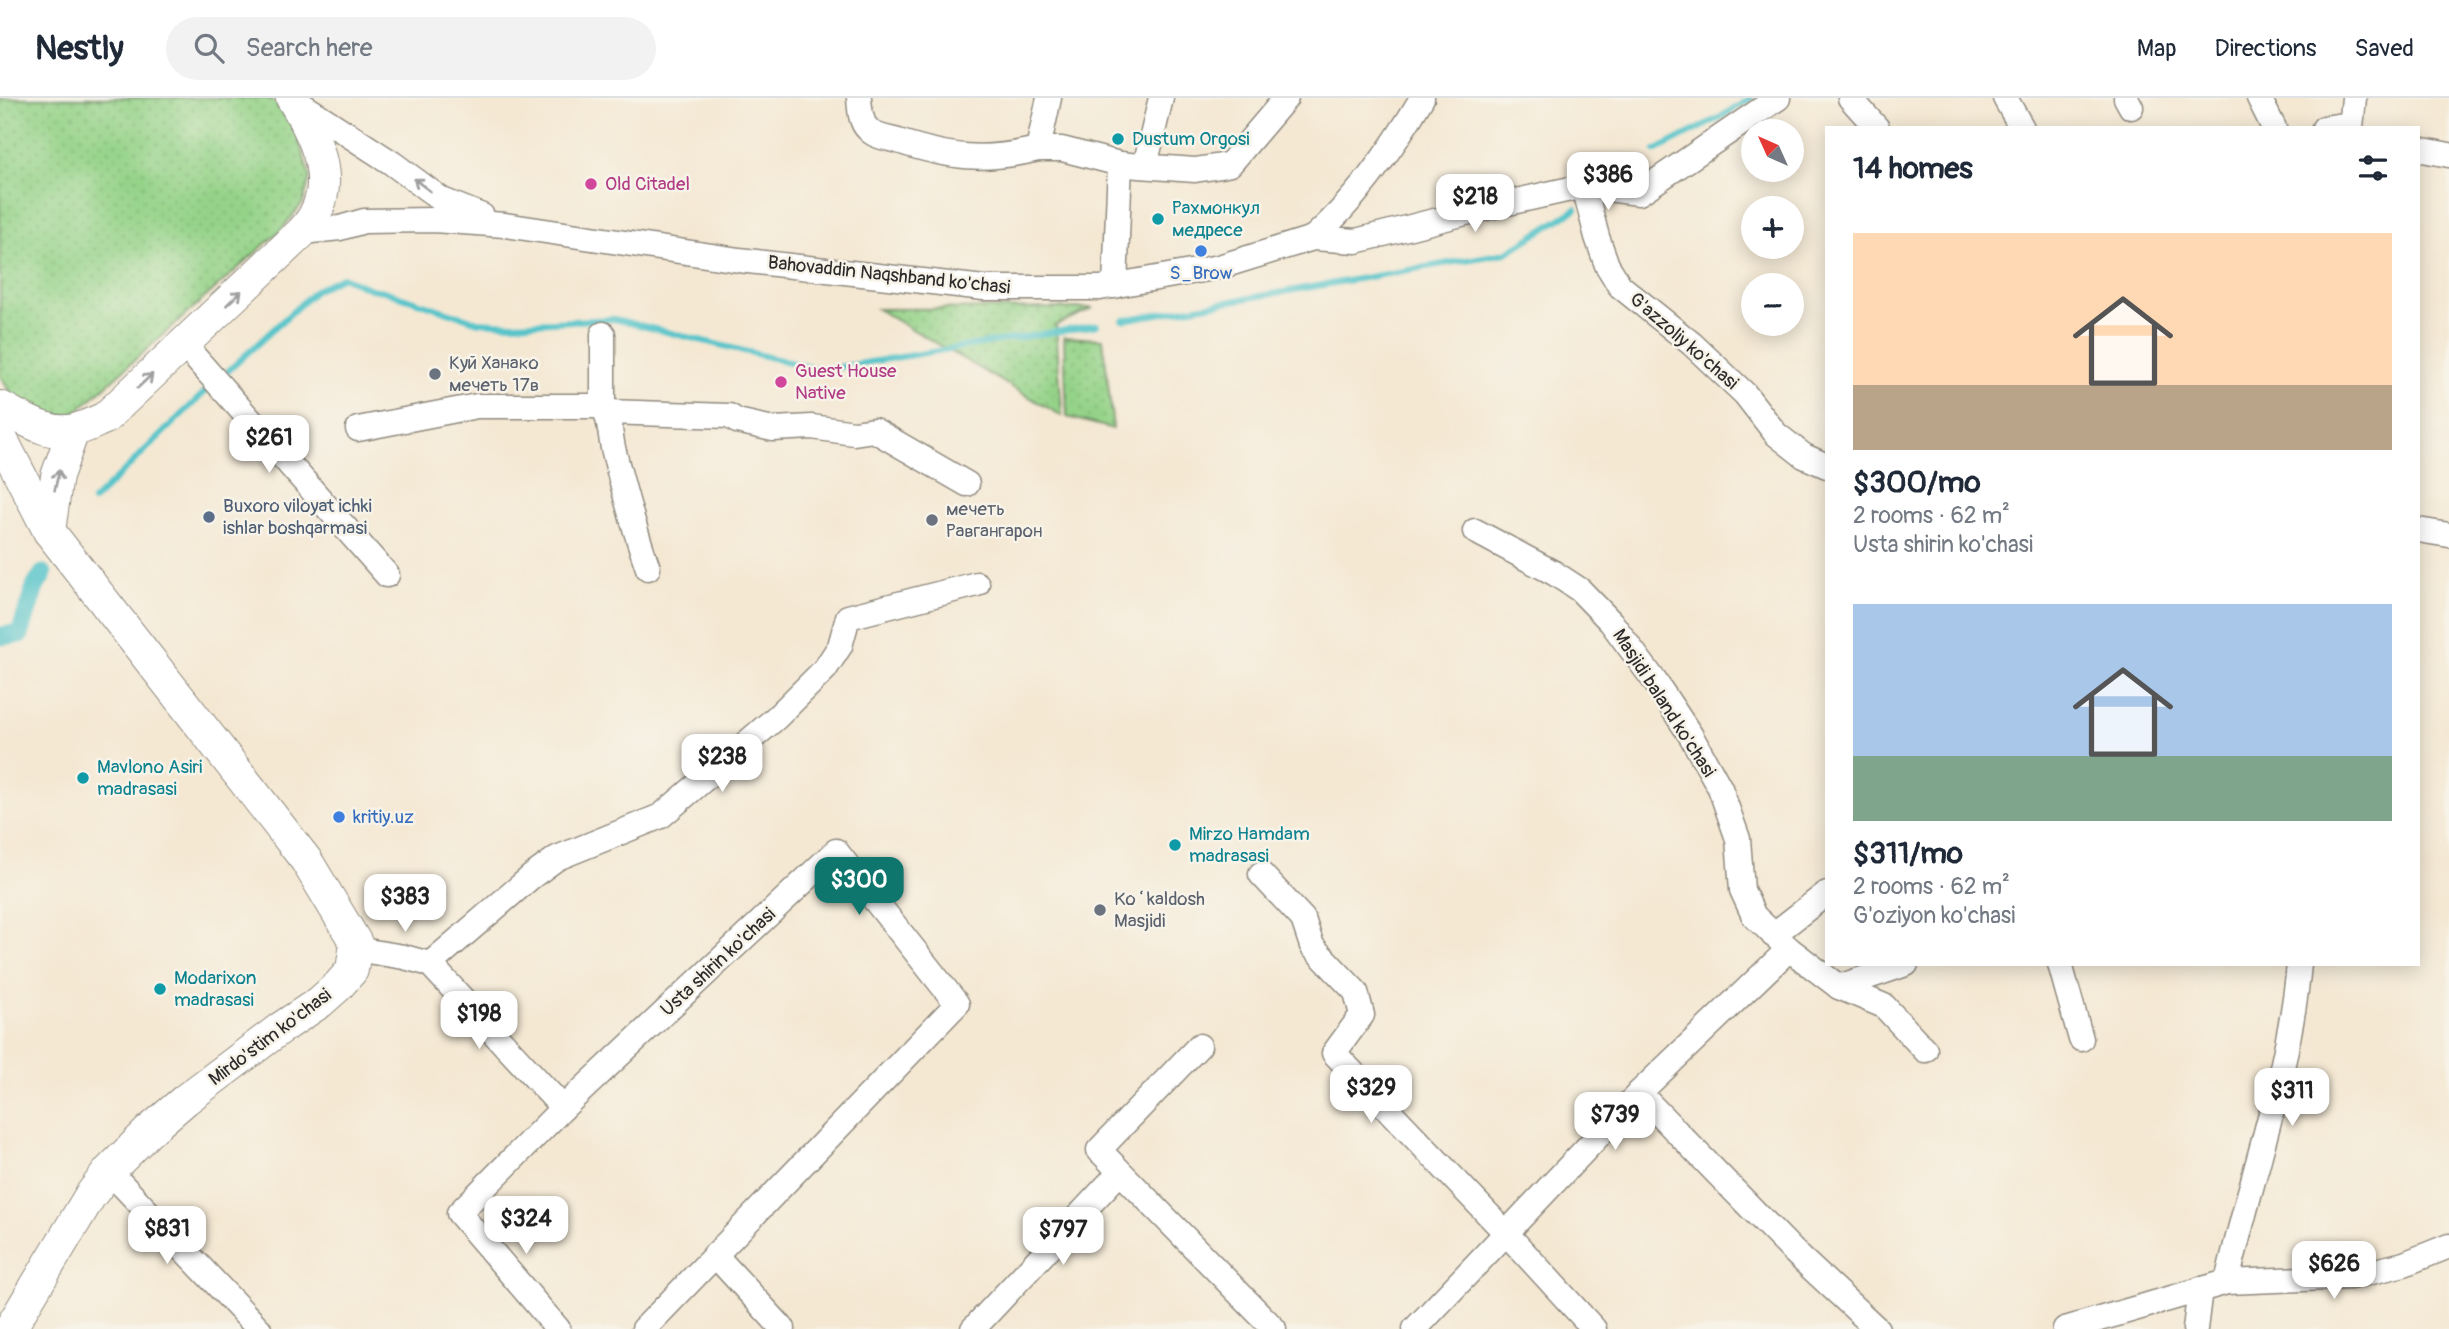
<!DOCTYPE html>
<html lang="en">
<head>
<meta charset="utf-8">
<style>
	:root { --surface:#fff; --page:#f2f2f3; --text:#1f2937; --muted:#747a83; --line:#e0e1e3; --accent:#0f766e }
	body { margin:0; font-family:Pangolin,sans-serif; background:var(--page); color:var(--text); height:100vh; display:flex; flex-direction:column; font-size:26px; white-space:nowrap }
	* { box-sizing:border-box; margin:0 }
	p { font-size:23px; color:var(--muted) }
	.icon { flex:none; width:38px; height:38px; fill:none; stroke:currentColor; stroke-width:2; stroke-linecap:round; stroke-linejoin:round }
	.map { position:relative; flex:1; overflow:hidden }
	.drawer { position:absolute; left:1825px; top:28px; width:595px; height:840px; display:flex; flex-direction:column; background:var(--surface); border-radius:0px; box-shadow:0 4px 18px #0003 }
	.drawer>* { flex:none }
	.needle { width:46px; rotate:315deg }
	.controls { position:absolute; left:1741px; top:21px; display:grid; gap:14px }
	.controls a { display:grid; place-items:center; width:63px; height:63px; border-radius:50%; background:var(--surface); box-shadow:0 4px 18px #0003; font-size:35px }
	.price { position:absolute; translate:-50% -60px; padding:0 16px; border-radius:14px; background:#fff; color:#222; font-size:23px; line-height:46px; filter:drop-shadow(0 2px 4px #0008) }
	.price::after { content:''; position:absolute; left:50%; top:42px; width:21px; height:16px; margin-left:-10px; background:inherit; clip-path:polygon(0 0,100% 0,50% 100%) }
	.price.selected { background:var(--accent); color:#fff }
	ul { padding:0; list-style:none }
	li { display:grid; align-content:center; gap:14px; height:371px; padding:0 28px }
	li span { display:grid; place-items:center; height:217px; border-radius:0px; color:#555 }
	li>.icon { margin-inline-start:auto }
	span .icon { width:126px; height:126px; fill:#fffc; stroke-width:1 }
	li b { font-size:30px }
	h2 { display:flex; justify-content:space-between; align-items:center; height:84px; padding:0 28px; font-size:30px }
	header { display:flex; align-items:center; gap:42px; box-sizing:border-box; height:98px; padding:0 35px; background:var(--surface); border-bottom:2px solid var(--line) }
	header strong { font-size:33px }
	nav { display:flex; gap:38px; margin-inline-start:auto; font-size:24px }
	.search { width:490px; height:63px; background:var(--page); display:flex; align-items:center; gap:18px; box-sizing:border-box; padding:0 24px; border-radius:38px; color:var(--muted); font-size:26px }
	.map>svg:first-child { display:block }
</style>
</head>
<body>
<header>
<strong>Nestly</strong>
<div class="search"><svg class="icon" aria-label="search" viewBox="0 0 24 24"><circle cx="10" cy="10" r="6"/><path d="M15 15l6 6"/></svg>Search here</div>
<nav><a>Map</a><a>Directions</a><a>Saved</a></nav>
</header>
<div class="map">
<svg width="2449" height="1231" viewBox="0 0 2449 1231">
	<defs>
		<pattern id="park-dots" width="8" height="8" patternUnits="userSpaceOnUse" patternTransform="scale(1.75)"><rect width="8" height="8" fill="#95d389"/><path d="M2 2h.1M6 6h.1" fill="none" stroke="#81b576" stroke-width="1.8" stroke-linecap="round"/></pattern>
	</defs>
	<rect width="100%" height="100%" fill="#f7f3e8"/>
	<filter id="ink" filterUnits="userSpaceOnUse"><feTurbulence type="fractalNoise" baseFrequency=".0143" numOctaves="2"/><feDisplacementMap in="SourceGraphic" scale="14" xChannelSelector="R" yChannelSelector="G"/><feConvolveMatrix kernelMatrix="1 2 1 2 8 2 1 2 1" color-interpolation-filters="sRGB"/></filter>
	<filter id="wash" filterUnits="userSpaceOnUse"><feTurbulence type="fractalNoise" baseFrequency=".00686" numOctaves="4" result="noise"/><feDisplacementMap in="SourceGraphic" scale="28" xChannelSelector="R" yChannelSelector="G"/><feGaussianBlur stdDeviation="1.57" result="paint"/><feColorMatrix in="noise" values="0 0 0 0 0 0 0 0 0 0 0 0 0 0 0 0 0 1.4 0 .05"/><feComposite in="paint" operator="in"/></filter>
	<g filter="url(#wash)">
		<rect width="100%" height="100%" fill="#f4e8d3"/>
		<g fill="url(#park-dots)" stroke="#607f5a" stroke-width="2">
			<polygon points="0,0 269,0 277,6 297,36 310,79 303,105 281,132 75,315 45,321 12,297 0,278"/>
			<polygon points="1093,210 1056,227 1062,318 877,211"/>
			<polygon points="1064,239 1103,241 1113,331 1067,319"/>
		</g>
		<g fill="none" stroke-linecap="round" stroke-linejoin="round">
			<g stroke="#56c4ca" stroke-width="6">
				<polyline points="1655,53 1719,20 1751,0"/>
				<polyline points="1123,222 1506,155 1576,111"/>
				<polyline points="228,273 316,192 342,179 371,191 384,193 478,224 512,226 614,221 821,272 1097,227"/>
				<polyline points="93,403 209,290"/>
			</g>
			<polyline stroke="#56c4ca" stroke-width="19" points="0,538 20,536 35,489 43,476"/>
		</g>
	</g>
	<g filter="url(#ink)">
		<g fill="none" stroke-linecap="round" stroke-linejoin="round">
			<g stroke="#908a7f" stroke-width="27">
				<g id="minor">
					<path d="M859,0C860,10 860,24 868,31C874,39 888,40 898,43C950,60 984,64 1038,51"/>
					<polyline points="1049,0 1038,51 1062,51 1120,66 1139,68 1195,72 1221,68 1230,66 1286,0"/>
					<polyline points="1850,0 1877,30"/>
					<polyline points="2005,0 2022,30"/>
					<polyline points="2126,0 2131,9"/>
					<polyline points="2259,0 2274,30"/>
					<polyline points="293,1 392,65 442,102 482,118"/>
					<polyline points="2324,30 2350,26"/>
					<polyline points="2351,30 2354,0"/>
					<polyline points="2418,51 2449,57"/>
					<polyline points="1145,68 1161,0"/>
					<polyline points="1584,88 1597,139 1607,167 1620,188 1692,246 1745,296 1776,336 1804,358 1827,368"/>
					<polyline points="302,134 340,130 364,123 433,122 505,127 739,162 984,190 1100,190 1219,169 1313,140 1356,143 1485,110 1584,88 1639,95 1778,0"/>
					<path d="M1313,140C1357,101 1392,51 1422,0"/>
					<polyline points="1115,188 1120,66"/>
					<path d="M603,236V308C610,319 610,336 613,350C623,390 634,430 648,470"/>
					<polyline points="184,247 387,477"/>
					<polyline points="607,314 729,318 737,323 773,331 812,329 854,335 874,332 967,386"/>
					<polyline points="358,331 477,308 603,308"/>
					<polyline points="2418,432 2449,437"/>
					<polyline points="1475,433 1554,475 1580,492 1611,524 1654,582 1691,638 1720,690 1738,741 1742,792 1754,818 1789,851 1839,889 1884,908 1925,952"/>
					<polyline points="1261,776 1303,821 1312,848 1356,894 1362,917 1334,955 1507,1136 1594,1231"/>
					<polyline points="1773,837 1827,795"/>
					<polyline points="356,845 361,852 404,859 430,866 563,1010"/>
					<polyline points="430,866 531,779 557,760 661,718 777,619 825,571 840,548 848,519 977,486"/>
					<polyline points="2060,866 2081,941"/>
					<polyline points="1839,889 1906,866"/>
					<polyline points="1199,948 1099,1052 1274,1231"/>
					<polyline points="1639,995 1792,1152 1877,1231"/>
					<polyline points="109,1073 259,1231"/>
					<polyline points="715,1157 783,1231"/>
					<path d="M2227,1184C2251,1078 2289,975 2299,866"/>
					<polyline points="558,1231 459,1115 563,1010 836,753 957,906 644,1231"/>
					<polyline points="973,1231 1119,1075"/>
					<polyline points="1415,1231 1639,995 1789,851"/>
					<polyline points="2065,1231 2227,1184 2351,1179 2404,1166 2449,1148"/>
					<polyline points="2195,1231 2200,1191"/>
				</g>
			</g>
			<g stroke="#908a7f" stroke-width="34">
				<g id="major">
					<path d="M0,309C23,320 47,338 74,332C84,330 95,324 105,320L302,134C306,129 312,123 315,116C336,78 312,32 292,0"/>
					<polyline points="0,338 49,433 306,762 356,845 352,872 338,888 320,904 281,930 185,1002 149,1033 109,1073 90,1098 10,1231"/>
					<polyline points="49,433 57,378 73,333"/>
				</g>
			</g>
			<use href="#minor" stroke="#fff" stroke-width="24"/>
			<use href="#major" stroke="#fff" stroke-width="32"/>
		</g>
		<defs><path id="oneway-shaft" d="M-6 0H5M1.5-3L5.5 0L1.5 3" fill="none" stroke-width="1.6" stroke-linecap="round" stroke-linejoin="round" transform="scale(1.75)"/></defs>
		<g stroke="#a0a0a0">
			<use href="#oneway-shaft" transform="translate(422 87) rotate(-143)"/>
			<use href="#oneway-shaft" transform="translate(234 200) rotate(-44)"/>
			<use href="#oneway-shaft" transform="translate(145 283) rotate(-43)"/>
			<use href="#oneway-shaft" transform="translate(57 382) rotate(-77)"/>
		</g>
	</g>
	<g fill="#0f9aa8" stroke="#f7f3e8" stroke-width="2.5">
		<circle cx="1118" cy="41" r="7"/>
		<circle cx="1158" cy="121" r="7"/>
		<circle cx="83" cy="680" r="7"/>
		<circle cx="1175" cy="747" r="7"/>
		<circle cx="160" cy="891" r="7"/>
	</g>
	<g fill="#d1479c" stroke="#f7f3e8" stroke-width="2.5">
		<circle cx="591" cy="86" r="7"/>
		<circle cx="781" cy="284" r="7"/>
	</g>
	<g fill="#3f7fe0" stroke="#f7f3e8" stroke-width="2.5">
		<circle cx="1201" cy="153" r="7"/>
		<circle cx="339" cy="719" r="7"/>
	</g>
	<g fill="#6b7280" stroke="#f7f3e8" stroke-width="2.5">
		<circle cx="435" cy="276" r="7"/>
		<circle cx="932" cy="422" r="7"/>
		<circle cx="1100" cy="812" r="7"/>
	</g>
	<circle fill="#5c6f8a" stroke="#f7f3e8" stroke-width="2.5" cx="209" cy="419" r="7"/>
	<g text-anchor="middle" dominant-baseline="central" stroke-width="5" stroke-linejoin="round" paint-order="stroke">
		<g font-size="19" fill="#0d838f" stroke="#f7f3e8" text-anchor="start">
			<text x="1132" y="41">Dustum Orgosi</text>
			<text x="1172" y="110">Рахмонкул<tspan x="1172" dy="22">медресе</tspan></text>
			<text x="97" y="669">Mavlono Asiri<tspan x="97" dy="22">madrasasi</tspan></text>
			<text x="1189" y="736">Mirzo Hamdam<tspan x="1189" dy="22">madrasasi</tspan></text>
			<text x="174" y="880">Modarixon<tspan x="174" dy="22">madrasasi</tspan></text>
		</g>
		<g font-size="19" fill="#b23c85" stroke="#f7f3e8" text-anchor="start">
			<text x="605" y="86">Old Citadel</text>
			<text x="795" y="273">Guest House<tspan x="795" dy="22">Native</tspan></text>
		</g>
		<g font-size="19" fill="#366cbe" stroke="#f7f3e8">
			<text x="1201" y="175">S_Brow</text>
			<text x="353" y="719" text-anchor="start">kritiy.uz</text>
		</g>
		<g font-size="19" fill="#2b2b2b" stroke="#f7f3e8">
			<text transform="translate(889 177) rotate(6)">Bahovaddin Naqshband ko'chasi</text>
			<text transform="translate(1684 243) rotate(41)">G'azzoliy ko'chasi</text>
			<text transform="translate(1664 605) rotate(57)">Masjidi baland ko'chasi</text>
			<text transform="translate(718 864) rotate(-43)">Usta shirin ko'chasi</text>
			<text transform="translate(270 939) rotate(-37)">Mirdo'stim ko'chasi</text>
		</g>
		<g font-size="19" fill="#5b616d" stroke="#f7f3e8" text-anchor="start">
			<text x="449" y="265">Куй Ханако<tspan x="449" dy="22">мечеть 17в</tspan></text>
			<text x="946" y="411">мечеть<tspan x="946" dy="22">Равгангарон</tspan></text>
			<text x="1114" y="801">Koʻkaldosh<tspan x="1114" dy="22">Masjidi</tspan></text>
		</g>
		<g font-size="19" fill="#4e5e75" stroke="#f7f3e8" text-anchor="start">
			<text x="223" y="408">Buxoro viloyat ichki<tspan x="223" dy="22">ishlar boshqarmasi</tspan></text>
		</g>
	</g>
</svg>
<div class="controls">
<a><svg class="needle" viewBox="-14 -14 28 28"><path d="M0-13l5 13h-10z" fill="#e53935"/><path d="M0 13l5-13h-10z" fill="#747a83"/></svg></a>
<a>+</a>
<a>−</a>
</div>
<b class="price" style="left:1608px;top:114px">$386</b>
<b class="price" style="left:1475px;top:136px">$218</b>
<b class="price" style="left:269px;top:377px">$261</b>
<b class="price" style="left:722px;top:696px">$238</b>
<b class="price selected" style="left:859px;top:819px">$300</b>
<b class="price" style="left:405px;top:836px">$383</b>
<b class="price" style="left:479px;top:953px">$198</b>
<b class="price" style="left:1371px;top:1027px">$329</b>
<b class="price" style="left:2292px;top:1030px">$311</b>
<b class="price" style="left:1615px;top:1054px">$739</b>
<b class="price" style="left:526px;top:1158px">$324</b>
<b class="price" style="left:167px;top:1168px">$831</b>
<b class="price" style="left:1063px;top:1169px">$797</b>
<b class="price" style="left:2334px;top:1203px">$626</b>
<section class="drawer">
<h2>14 homes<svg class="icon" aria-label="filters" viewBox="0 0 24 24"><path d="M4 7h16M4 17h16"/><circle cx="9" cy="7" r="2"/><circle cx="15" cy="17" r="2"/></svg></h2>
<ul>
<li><span style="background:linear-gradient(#ffd9b3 70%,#b9a48a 0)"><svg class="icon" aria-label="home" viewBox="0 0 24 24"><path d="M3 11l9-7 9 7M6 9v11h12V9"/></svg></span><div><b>$300/mo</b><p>2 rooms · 62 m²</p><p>Usta shirin ko'chasi</p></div></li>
<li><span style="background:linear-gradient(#a9c7e8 70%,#7fa58c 0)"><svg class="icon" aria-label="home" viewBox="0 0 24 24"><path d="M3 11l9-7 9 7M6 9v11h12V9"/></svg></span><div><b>$311/mo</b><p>2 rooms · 62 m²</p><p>G'oziyon ko'chasi</p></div></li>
</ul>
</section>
</div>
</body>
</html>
